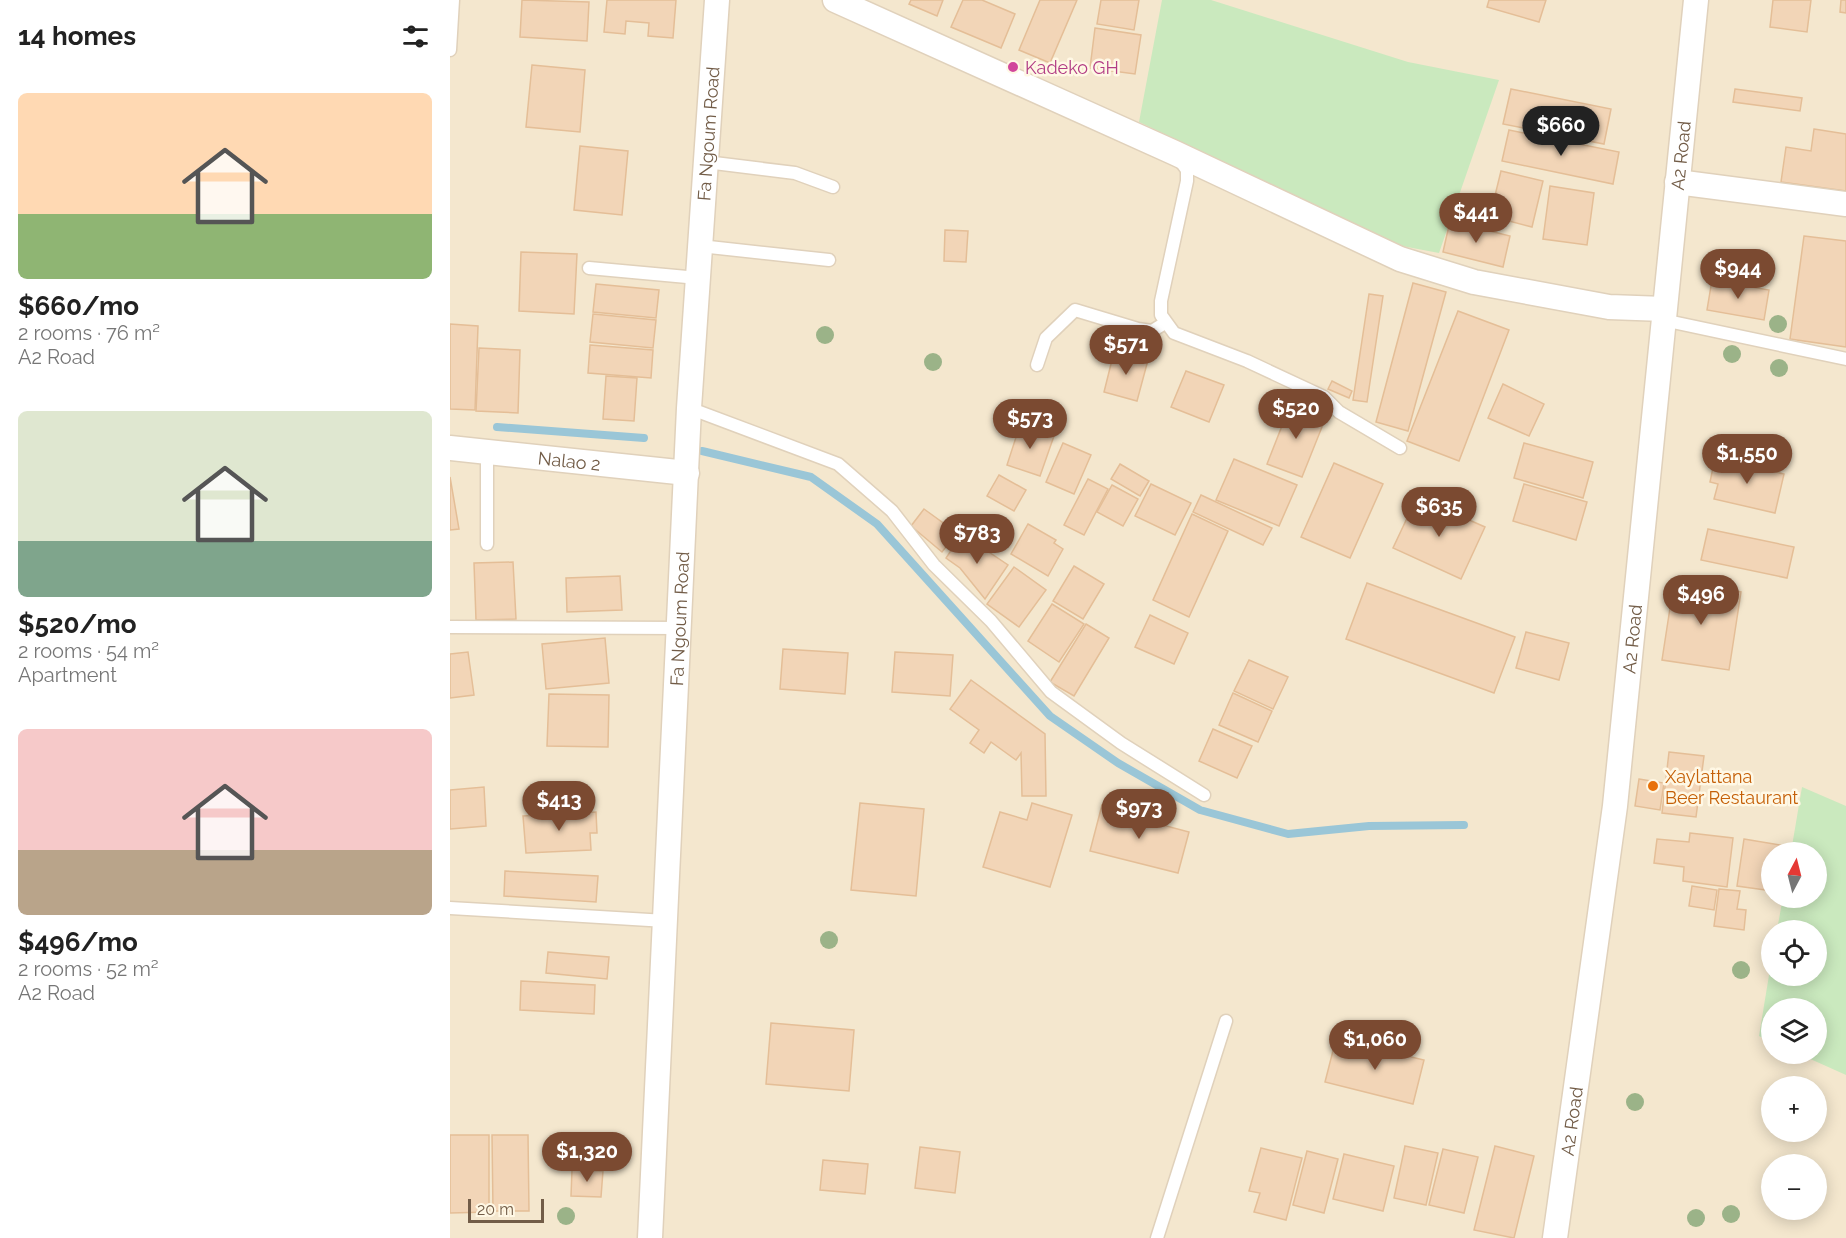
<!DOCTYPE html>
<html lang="en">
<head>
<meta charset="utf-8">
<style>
	:root { --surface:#fff; --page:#f6f6f6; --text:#222; --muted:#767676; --accent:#7b4a31 }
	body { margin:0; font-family:Raleway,sans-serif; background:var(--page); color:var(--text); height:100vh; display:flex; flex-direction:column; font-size:22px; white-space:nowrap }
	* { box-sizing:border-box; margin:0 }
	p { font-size:20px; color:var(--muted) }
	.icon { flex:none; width:33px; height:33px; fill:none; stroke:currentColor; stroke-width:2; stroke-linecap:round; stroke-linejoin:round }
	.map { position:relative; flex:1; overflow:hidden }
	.panel { display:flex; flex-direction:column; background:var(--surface); width:450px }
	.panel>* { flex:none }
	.needle { width:39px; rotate:7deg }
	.tools { position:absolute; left:1311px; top:842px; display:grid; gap:12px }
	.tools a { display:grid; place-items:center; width:66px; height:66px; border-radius:50%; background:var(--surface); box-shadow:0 3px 15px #0003; font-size:30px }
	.scale { position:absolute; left:18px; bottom:15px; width:76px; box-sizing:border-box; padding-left:6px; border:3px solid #725c47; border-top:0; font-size:16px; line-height:21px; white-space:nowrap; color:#725c47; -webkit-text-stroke:4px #fff8e5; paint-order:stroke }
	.price { position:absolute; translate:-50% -51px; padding:0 14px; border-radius:21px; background:var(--accent); color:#fff; font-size:20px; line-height:39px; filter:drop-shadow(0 2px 3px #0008) }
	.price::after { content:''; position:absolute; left:50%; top:36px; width:18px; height:14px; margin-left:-9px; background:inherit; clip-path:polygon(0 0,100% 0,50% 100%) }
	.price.selected { background:#222; color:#fff }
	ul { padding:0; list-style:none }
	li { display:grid; align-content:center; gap:12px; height:318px; padding:0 18px }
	li span { display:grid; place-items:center; height:186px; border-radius:9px; color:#555 }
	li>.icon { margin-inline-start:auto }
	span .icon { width:108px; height:108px; fill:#fffc; stroke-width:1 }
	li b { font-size:26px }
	h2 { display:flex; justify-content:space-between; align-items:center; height:72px; padding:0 18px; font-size:26px }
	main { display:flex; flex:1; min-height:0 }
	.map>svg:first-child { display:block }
</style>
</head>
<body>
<main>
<section class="panel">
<h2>14 homes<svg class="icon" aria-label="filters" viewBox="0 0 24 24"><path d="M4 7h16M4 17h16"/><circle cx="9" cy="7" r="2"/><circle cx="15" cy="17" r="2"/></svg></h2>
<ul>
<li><span style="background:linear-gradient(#ffd9b3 65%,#8fb573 0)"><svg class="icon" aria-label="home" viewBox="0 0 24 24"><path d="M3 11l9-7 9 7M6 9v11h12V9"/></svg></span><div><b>$660/mo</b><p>2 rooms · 76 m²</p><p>A2 Road</p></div></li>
<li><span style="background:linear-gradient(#dfe7d0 70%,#7fa58c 0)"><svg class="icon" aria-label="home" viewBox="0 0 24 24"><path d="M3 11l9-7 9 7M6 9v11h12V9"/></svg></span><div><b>$520/mo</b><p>2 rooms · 54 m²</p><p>Apartment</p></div></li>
<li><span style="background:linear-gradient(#f6c9c9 65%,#b9a48a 0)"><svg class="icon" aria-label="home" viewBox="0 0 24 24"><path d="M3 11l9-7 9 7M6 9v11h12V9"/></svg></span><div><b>$496/mo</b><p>2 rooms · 52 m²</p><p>A2 Road</p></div></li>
</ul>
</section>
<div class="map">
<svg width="1396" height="1238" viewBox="0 0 1396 1238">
	<rect width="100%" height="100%" fill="#fcf4df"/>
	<path fill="#f4e7ce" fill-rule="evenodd" d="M0,0H1396V1238H0ZM1322,852H1366V897H1322ZM1322,930H1366V975H1322ZM1322,1008H1366V1053H1322ZM1322,1086H1366V1131H1322ZM1322,1164H1366V1209H1322Z"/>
	<g fill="#cae9be">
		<polygon points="712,0 761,0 958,62 1049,80 989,253 952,246 689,122"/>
		<polygon points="1352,787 1396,806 1396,1075 1347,1053 1366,1053 1366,1008 1322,1008 1321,1042 1309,1036 1321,963 1322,975 1366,975 1366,930 1327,930 1333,897 1366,897 1366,852 1341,852"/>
	</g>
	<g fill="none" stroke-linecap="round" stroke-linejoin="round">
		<g stroke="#9ac6d7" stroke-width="8">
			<polyline points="47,427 194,438"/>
			<polyline points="252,451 361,477 427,524 600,716 668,763 750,810 838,834 919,826 1014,825"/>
		</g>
	</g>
	<g fill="#f2d5b7" stroke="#e4be97" stroke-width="1.5">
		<polygon points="72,0 139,2 137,41 70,37"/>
		<polygon points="157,0 226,0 223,38 198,36 199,23 176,21 175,34 154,32"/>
		<polygon points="461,0 493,0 487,16 459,4"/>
		<polygon points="513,0 532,0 565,14 551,48 501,27"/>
		<polygon points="590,0 627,0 600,63 569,50"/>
		<polygon points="651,0 689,0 684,30 647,24"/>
		<polygon points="1039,0 1096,0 1089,22 1037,7"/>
		<polygon points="1323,0 1361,0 1357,32 1320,27"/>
		<polygon points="1391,0 1396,0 1396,13 1390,12"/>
		<polygon points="645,28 691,35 685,74 640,68"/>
		<polygon points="82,65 135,70 130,132 76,127"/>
		<polygon points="1061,89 1161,109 1154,144 1053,124"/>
		<polygon points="1285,89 1352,98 1350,111 1283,102"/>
		<polygon points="1364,129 1396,134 1396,191 1331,182 1336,147 1361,151"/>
		<polygon points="1059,130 1169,152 1163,184 1052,161"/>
		<polygon points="130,146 178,151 172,215 124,210"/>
		<polygon points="1051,171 1093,181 1082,227 1040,216"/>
		<polygon points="1100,186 1144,193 1137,245 1093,239"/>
		<polygon points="1000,221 1060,236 1053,267 993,252"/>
		<polygon points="495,230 518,231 516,262 494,261"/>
		<polygon points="1354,236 1396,241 1396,347 1340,339"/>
		<polygon points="71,252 127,254 124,314 69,311"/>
		<polygon points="1262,280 1319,290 1314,320 1257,310"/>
		<polygon points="963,283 996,292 958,431 926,422"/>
		<polygon points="146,284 209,290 206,318 143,312"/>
		<polygon points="919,294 933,296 917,402 903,400"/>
		<polygon points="1008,311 1059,330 1009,461 957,441"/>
		<polygon points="143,314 206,320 203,348 140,342"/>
		<polygon points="0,324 28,326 25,410 0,409"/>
		<polygon points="140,345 203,350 201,378 138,373"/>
		<polygon points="29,348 70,350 68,413 26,411"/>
		<polygon points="664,352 698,360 687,401 654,392"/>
		<polygon points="736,371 774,385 759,422 721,407"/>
		<polygon points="156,376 187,378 184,421 153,419"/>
		<polygon points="882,381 902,391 899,398 878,389"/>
		<polygon points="1053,384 1094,404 1079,436 1038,418"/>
		<polygon points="841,403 876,417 852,477 817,464"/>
		<polygon points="570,425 604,436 590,476 557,465"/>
		<polygon points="613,443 641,455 624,494 596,482"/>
		<polygon points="1074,443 1143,462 1133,498 1064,478"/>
		<polygon points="1265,458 1334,474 1325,513 1264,499 1268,484 1260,482"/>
		<polygon points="784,459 847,485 829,526 766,500"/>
		<polygon points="884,463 933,484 900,558 851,537"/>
		<polygon points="670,464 699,481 690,496 661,479"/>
		<polygon points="549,475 576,490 564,511 537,496"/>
		<polygon points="0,477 9,529 0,530"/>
		<polygon points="638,479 658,489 634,535 614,525"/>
		<polygon points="701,484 741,503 725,535 685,516"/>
		<polygon points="1074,484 1137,502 1126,540 1063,521"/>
		<polygon points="662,485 688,499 673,526 647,512"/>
		<polygon points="751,495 822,528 813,545 743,512"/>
		<polygon points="967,497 1035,527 1011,579 943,548"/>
		<polygon points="474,509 507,533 492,552 461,526"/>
		<polygon points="742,514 778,531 739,617 703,600"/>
		<polygon points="578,524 606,540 604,543 613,549 598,576 561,554"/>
		<polygon points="1258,529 1344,547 1337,578 1251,560"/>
		<polygon points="512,534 558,565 535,599 510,568 496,558"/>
		<polygon points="63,562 66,619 26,620 24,563"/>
		<polygon points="624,566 654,584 633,619 603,601"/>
		<polygon points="564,567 596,590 569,627 537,604"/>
		<polygon points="170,576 172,610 117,612 116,578"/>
		<polygon points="1224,582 1291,592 1279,670 1212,660"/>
		<polygon points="917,583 1065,637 1044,693 896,639"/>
		<polygon points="602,604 634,624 609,662 578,641"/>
		<polygon points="700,615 738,633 724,664 685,647"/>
		<polygon points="636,624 659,638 624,696 600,682"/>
		<polygon points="1076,632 1119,643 1109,680 1066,668"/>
		<polygon points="155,638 159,683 96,689 92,644"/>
		<polygon points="333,649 398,653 395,694 330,689"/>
		<polygon points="18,652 24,695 0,698 0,654"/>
		<polygon points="445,652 503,655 500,696 442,692"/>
		<polygon points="799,660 838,677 823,709 784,691"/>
		<polygon points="521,680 595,734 596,796 572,796 571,753 566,760 541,742 534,753 520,743 529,730 500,709"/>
		<polygon points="783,693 822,711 808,742 769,725"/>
		<polygon points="99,694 159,695 158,747 97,746"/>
		<polygon points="763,729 802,746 787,778 749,761"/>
		<polygon points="1219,752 1254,756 1246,817 1212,813"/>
		<polygon points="1189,779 1214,783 1210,810 1185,806"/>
		<polygon points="34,787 36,826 0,829 0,790"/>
		<polygon points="410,803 474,809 466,896 401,890"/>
		<polygon points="582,803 622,815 600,887 533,867 550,812 577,820"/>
		<polygon points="652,805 691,815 690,819 739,832 728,873 640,851"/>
		<polygon points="146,812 147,833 140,833 141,850 76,853 73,816"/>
		<polygon points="1240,833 1283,838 1277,887 1233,881 1234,867 1204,863 1207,839 1239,842"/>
		<polygon points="1294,839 1336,846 1335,852 1322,852 1322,891 1287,886"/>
		<polygon points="55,871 148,876 146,902 54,896"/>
		<polygon points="1242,886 1267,890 1264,910 1239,906"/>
		<polygon points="1269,889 1290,891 1287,909 1296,910 1294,930 1264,926"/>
		<polygon points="98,952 159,957 157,979 96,973"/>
		<polygon points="71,981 145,985 144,1014 70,1010"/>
		<polygon points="321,1023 404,1030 399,1091 316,1084"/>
		<polygon points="886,1039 974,1060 963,1104 875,1082"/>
		<polygon points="0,1135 39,1135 39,1212 0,1213"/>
		<polygon points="42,1135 78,1135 79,1211 43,1211"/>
		<polygon points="955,1146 988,1153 976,1205 944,1198"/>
		<polygon points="1045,1146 1084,1156 1064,1238 1024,1230"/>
		<polygon points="470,1147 510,1152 505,1193 465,1188"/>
		<polygon points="811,1148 852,1158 836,1220 804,1212 810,1193 799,1191"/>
		<polygon points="993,1149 1028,1157 1014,1213 979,1205"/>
		<polygon points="857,1151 888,1159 874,1213 843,1205"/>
		<polygon points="894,1154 944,1166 933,1211 883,1199"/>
		<polygon points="373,1160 418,1164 415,1194 370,1190"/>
		<polygon points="122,1170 153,1171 151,1197 121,1196"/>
	</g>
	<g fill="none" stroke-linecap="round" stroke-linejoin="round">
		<g stroke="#e0d1bb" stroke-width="15">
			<g id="lane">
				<polyline points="0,50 3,0"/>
				<polyline points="729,159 737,170 737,181 711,301 711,315 724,333 797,361 874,397 889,412 950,448"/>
				<polyline points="256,162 345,173 383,187"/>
				<polyline points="250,246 379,260"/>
				<polyline points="139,268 248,278"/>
				<polyline points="1213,320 1396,359"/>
				<polyline points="587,365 596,338 625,310 688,329 702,331 715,323"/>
				<polyline points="239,408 388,464 442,511 484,565 541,621 601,692 671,743 754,795"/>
				<polyline points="37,544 37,452"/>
				<polyline points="0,627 230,628"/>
				<polyline points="0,908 216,921"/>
				<polyline points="707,1238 776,1021"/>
			</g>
		</g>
		<g stroke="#e0d1bb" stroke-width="27">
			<g id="street">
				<polyline points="385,0 725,153 950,259 1024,282 1159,307 1214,309"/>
				<polyline points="1227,182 1396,204"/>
				<path id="s1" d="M0,448L237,473"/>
				<path id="s2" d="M200,1238L239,408L267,0"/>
				<path id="s3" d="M1105,1238L1165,806L1246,0"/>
			</g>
		</g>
		<use href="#lane" stroke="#fff" stroke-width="12"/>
		<use href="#street" stroke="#fff" stroke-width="24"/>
	</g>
	<g fill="#9bb388">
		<circle cx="1260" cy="264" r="9"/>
		<circle cx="1328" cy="324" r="9"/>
		<circle cx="375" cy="335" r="9"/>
		<circle cx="1282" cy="354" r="9"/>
		<circle cx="483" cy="362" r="9"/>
		<circle cx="1329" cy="368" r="9"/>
		<circle cx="379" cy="940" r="9"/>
		<circle cx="1291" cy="970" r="9"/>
		<circle cx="1185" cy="1102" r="9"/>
		<circle cx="1281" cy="1214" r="9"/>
		<circle cx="116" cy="1216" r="9"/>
		<circle cx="1246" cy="1218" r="9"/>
	</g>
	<circle fill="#d1479c" stroke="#fff8e5" stroke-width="2" cx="563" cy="67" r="6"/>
	<circle fill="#e8710a" stroke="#fff8e5" stroke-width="2" cx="1203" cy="786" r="6"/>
	<g text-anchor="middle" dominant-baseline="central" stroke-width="5" stroke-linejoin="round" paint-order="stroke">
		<g font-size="18" fill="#b23c85" stroke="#fff8e5" text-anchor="start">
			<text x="575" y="67">Kadeko GH</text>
		</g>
		<g font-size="18" fill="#725c47" stroke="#fff8e5">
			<text stroke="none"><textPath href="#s2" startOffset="1106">Fa Ngoum Road</textPath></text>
			<text stroke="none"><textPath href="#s3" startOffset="1090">A2 Road</textPath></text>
			<text stroke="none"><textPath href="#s1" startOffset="120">Nalao 2</textPath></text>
			<text stroke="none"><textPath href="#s2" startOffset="620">Fa Ngoum Road</textPath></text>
			<text stroke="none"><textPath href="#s3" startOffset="604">A2 Road</textPath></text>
			<text stroke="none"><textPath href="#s3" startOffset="118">A2 Road</textPath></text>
		</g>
		<g font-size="18" fill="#c56008" stroke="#fff8e5" text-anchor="start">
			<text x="1215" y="776">Xaylattana<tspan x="1215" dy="21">Beer Restaurant</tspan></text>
		</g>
	</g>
</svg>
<div class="tools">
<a><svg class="needle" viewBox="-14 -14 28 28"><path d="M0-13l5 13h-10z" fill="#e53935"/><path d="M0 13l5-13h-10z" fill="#767676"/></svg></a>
<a><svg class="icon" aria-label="locate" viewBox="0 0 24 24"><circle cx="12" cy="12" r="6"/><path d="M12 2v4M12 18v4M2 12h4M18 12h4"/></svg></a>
<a><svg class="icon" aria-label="layers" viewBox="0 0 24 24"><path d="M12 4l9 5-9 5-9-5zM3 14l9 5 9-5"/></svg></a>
<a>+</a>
<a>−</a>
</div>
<div class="scale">20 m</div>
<b class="price selected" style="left:1111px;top:157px">$660</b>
<b class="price" style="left:1026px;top:244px">$441</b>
<b class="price" style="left:1288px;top:300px">$944</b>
<b class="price" style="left:676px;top:376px">$571</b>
<b class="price" style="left:846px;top:440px">$520</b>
<b class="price" style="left:580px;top:450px">$573</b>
<b class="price" style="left:1297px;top:485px">$1,550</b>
<b class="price" style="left:989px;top:538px">$635</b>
<b class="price" style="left:527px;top:565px">$783</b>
<b class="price" style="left:1251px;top:626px">$496</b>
<b class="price" style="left:109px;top:832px">$413</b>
<b class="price" style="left:689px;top:840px">$973</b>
<b class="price" style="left:925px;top:1071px">$1,060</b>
<b class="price" style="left:137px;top:1183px">$1,320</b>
</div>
</main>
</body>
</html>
